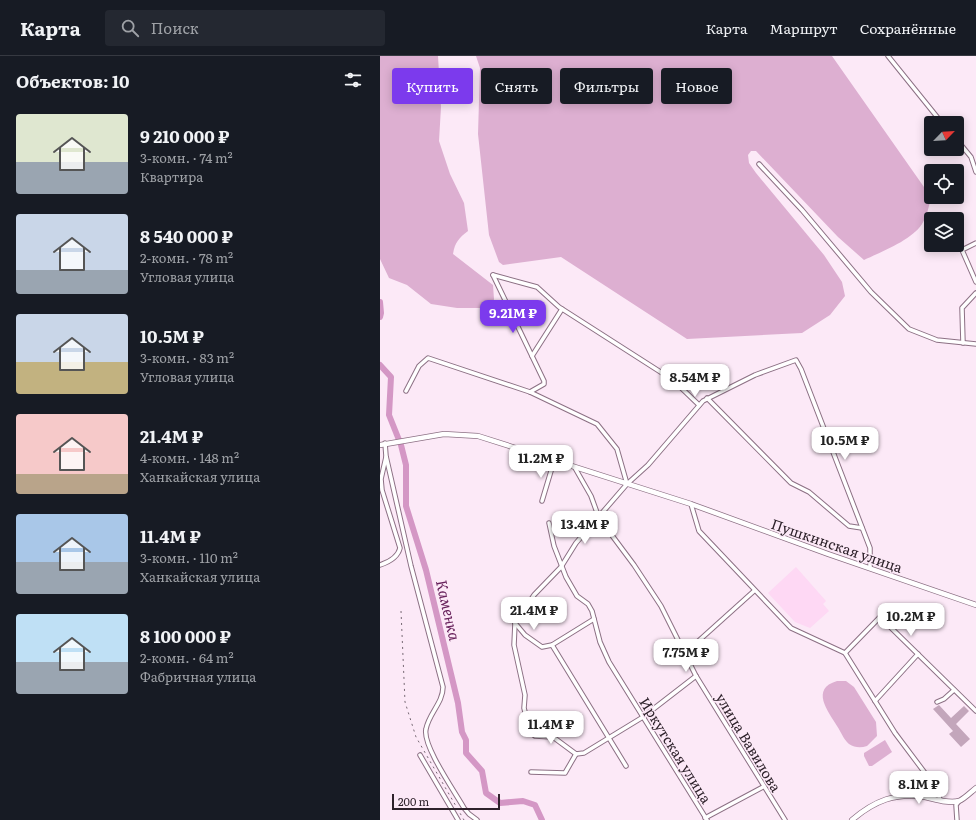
<!DOCTYPE html>
<html lang="ru">
<head>
<meta charset="utf-8">
<style>
	:root { --surface:#171b24; --page:#242831; --text:#f1f3f6; --muted:#9ea1a6; --line:#363941; --accent:#7c3aed }
	body { margin:0; font-family:Literata,serif; background:var(--page); color:var(--text); height:100vh; display:flex; flex-direction:column; font-size:15px; white-space:nowrap }
	* { box-sizing:border-box; margin:0 }
	p { font-size:13px; color:var(--muted) }
	.icon { flex:none; width:22px; height:22px; fill:none; stroke:currentColor; stroke-width:2; stroke-linecap:round; stroke-linejoin:round }
	.map { position:relative; flex:1; overflow:hidden }
	.details { display:flex; flex-direction:column; background:var(--surface); width:380px }
	.details>* { flex:none }
	.banner { position:absolute; left:12px; top:12px; width:380px; height:36px; display:flex; gap:8px }
	.needle { width:26px; rotate:65deg }
	.controls { position:absolute; left:544px; top:60px; display:grid; gap:8px }
	.controls a { display:grid; place-items:center; width:40px; height:40px; border-radius:4px; background:var(--surface); box-shadow:0 2px 10px #0003; font-size:20px }
	.scale { position:absolute; left:12px; bottom:10px; width:108px; box-sizing:border-box; padding-left:4px; border:2px solid #2e222b; border-top:0; font-size:11px; line-height:14px; white-space:nowrap; color:#2e222b; -webkit-text-stroke:3px #fce9f7; paint-order:stroke }
	.price { position:absolute; translate:-50% -34px; padding:0 9px; border-radius:8px; background:#fff; color:#222; font-size:13px; line-height:26px; filter:drop-shadow(0 1px 2px #0008) }
	.price::after { content:''; position:absolute; left:50%; top:24px; width:12px; height:9px; margin-left:-6px; background:inherit; clip-path:polygon(0 0,100% 0,50% 100%) }
	.price.on { background:var(--accent); color:#fff }
	ul { padding:0; list-style:none }
	li { display:flex; align-items:center; gap:12px; height:100px; padding:0 16px }
	li span { display:grid; place-items:center; flex:none; width:112px; height:80px; border-radius:4px; color:#555 }
	li>.icon { margin-inline-start:auto }
	span .icon { width:48px; height:48px; fill:#fffc; stroke-width:1 }
	li b { font-size:17px }
	h2 { display:flex; justify-content:space-between; align-items:center; height:48px; padding:0 16px; font-size:17px }
	.pill { padding:0 14px; border-radius:4px; background:var(--surface); box-shadow:0 2px 10px #0003; font-size:14px; line-height:36px }
	.pill.on { background:var(--accent); color:#fff }
	header { display:flex; align-items:center; gap:24px; box-sizing:border-box; height:56px; padding:0 20px; background:var(--surface); border-bottom:1px solid var(--line) }
	header strong { font-size:19px }
	nav { display:flex; gap:22px; margin-inline-start:auto; font-size:14px }
	.search { width:280px; height:36px; background:var(--page); display:flex; align-items:center; gap:10px; box-sizing:border-box; padding:0 14px; border-radius:4px; color:var(--muted); font-size:15px }
	main { display:flex; flex:1; min-height:0 }
	.map>svg:first-child { display:block }
</style>
</head>
<body>
<header>
<strong>Карта</strong>
<div class="search"><svg class="icon" aria-label="search" viewBox="0 0 24 24"><circle cx="10" cy="10" r="6"/><path d="M15 15l6 6"/></svg>Поиск</div>
<nav><a>Карта</a><a>Маршрут</a><a>Сохранённые</a></nav>
</header>
<main>
<section class="details">
<h2>Объектов: 10<svg class="icon" aria-label="filters" viewBox="0 0 24 24"><path d="M4 7h16M4 17h16"/><circle cx="9" cy="7" r="2"/><circle cx="15" cy="17" r="2"/></svg></h2>
<ul>
<li><span style="background:linear-gradient(#dfe7d0 60%,#9aa5b1 0)"><svg class="icon" aria-label="home" viewBox="0 0 24 24"><path d="M3 11l9-7 9 7M6 9v11h12V9"/></svg></span><div><b>9 210 000 ₽</b><p>3-комн. · 74 m²</p><p>Квартира</p></div></li>
<li><span style="background:linear-gradient(#c9d6e8 70%,#9aa5b1 0)"><svg class="icon" aria-label="home" viewBox="0 0 24 24"><path d="M3 11l9-7 9 7M6 9v11h12V9"/></svg></span><div><b>8 540 000 ₽</b><p>2-комн. · 78 m²</p><p>Угловая улица</p></div></li>
<li><span style="background:linear-gradient(#c9d6e8 60%,#c2b280 0)"><svg class="icon" aria-label="home" viewBox="0 0 24 24"><path d="M3 11l9-7 9 7M6 9v11h12V9"/></svg></span><div><b>10.5M ₽</b><p>3-комн. · 83 m²</p><p>Угловая улица</p></div></li>
<li><span style="background:linear-gradient(#f6c9c9 75%,#b9a48a 0)"><svg class="icon" aria-label="home" viewBox="0 0 24 24"><path d="M3 11l9-7 9 7M6 9v11h12V9"/></svg></span><div><b>21.4M ₽</b><p>4-комн. · 148 m²</p><p>Ханкайская улица</p></div></li>
<li><span style="background:linear-gradient(#a9c7e8 60%,#9aa5b1 0)"><svg class="icon" aria-label="home" viewBox="0 0 24 24"><path d="M3 11l9-7 9 7M6 9v11h12V9"/></svg></span><div><b>11.4M ₽</b><p>3-комн. · 110 m²</p><p>Ханкайская улица</p></div></li>
<li><span style="background:linear-gradient(#bfe0f5 60%,#9aa5b1 0)"><svg class="icon" aria-label="home" viewBox="0 0 24 24"><path d="M3 11l9-7 9 7M6 9v11h12V9"/></svg></span><div><b>8 100 000 ₽</b><p>2-комн. · 64 m²</p><p>Фабричная улица</p></div></li>
</ul>
</section>
<div class="map">
<svg width="596" height="764" viewBox="0 0 596 764">
	<rect width="100%" height="100%" fill="#fce9f7"/>
	<polygon fill="#fed8f4" points="416,511 446,545 443,548 449,555 430,572 415,566 388,537"/>
	<g fill="#ddafd1">
		<path d="M0,0H58L61,51L59,85L70,118L84,147L88,175C79,182 75,186 73,198L113,229L114,243L113,250L109,252H77L51,248L27,229L9,222L0,203Z"/>
		<path d="M96,0H452L551,141C549,150 547,160 542,168C532,184 501,196 484,204L458,181L376,95H371L368,99L369,107L376,117L444,199L462,226L465,240L450,259L422,277L307,283L181,201L123,209L119,206L109,179L98,78L100,12Z"/>
		<path d="M457,625H466L474,631L496,666L497,680L487,690C481,692 475,692 469,688C464,684 461,676 457,670C448,655 430,633 457,625Z"/>
		<polygon points="505,684 512,696 492,710 489,710 484,700 484,697"/>
	</g>
	<g fill="none" stroke-linecap="round" stroke-linejoin="round">
		<g stroke="#d497c5" stroke-width="6">
			<polyline points="0,246 1,257 0,261"/>
			<polyline points="0,309 11,321 9,359 21,389 26,409 26,450 46,514 78,647 82,676 86,684 86,697 102,715 106,737 120,747 143,745 155,749 162,764"/>
		</g>
	</g>
	<polygon fill="#c3a6bb" points="559,649 571,662 584,650 589,655 576,668 590,683 581,691 569,678 573,675 553,653"/>
	<g fill="none" stroke-linecap="round" stroke-linejoin="round">
		<g stroke="#8c7084" stroke-width="5.5">
			<g id="minor">
				<polyline points="508,0 562,67"/>
				<polyline points="577,84 591,101 596,116"/>
				<polyline points="379,108 422,154 491,236 529,273 557,284 596,288"/>
				<polyline points="596,187 582,194 596,226"/>
				<polyline points="113,219 157,231 179,251 293,324 319,349"/>
				<polyline points="113,219 164,325 164,328 150,336"/>
				<polyline points="583,287 582,252 596,237"/>
				<polyline points="152,300 182,253"/>
				<polyline points="26,335 39,310 48,302 150,336 217,368 237,393 247,428"/>
				<polyline points="327,342 411,427 429,436 469,470 482,472"/>
				<path d="M5,387L6,400L31,510L63,631C63,647 49,657 46,673C42,689 75,736 84,752L89,758L97,764"/>
				<polyline points="195,412 211,440 219,462 254,509 281,550 316,620 405,764"/>
				<polyline points="162,445 174,405"/>
				<polyline points="311,448 319,475 411,572 465,597 515,677 557,733 560,744"/>
				<polyline points="169,467 174,490 186,521 197,540 208,548 212,555 220,586 229,606 327,764"/>
				<path d="M0,509C9,506 18,501 20,492L2,434L1,423L6,401"/>
				<polyline points="135,567 145,579 162,591 172,589 214,563"/>
				<polyline points="172,589 246,710"/>
				<polyline points="465,597 500,561 596,655"/>
				<polyline points="304,598 374,535"/>
				<polyline points="316,620 263,661 204,697 196,698 173,681 155,680 150,676 144,652 145,639 134,589 135,567 154,539 181,511 196,487 247,428 268,409 323,345 375,319 416,304 421,313 490,492 490,512"/>
				<polyline points="495,645 538,598"/>
				<polyline points="557,646 564,643 574,634"/>
				<polyline points="40,699 78,764"/>
				<polyline points="151,716 185,717 196,698"/>
				<polyline points="325,762 383,731"/>
				<polyline points="577,764 576,749 579,745"/>
			</g>
		</g>
		<g stroke="#8c7084" stroke-width="6">
			<g id="major">
				<polyline points="0,389 64,378 98,380 311,448 448,498 596,549"/>
				<path d="M472,764C494,745 516,736 545,741C555,743 568,748 579,745C584,743 591,736 596,732"/>
			</g>
		</g>
		<use href="#minor" stroke="#fff" stroke-width="3.5"/>
		<use href="#major" stroke="#fff" stroke-width="4.5"/>
		<polyline stroke="#766873" stroke-width="1" stroke-dasharray="2 4" stroke-linecap="butt" points="21,555 25,646 36,681 84,764"/>
	</g>
	<g text-anchor="middle" dominant-baseline="central" stroke-width="3" stroke-linejoin="round" paint-order="stroke">
		<g font-size="14" fill="#2e222b" stroke="#fce9f7">
			<text transform="translate(457 489) rotate(19)">Пушкинская улица</text>
			<text transform="translate(369 686) rotate(59)">улица Вавилова</text>
			<text transform="translate(296 694) rotate(58)">Иркутская улица</text>
		</g>
		<g font-size="15" font-style="italic" fill="#68225c" stroke="#fce9f7">
			<text transform="translate(69 554) rotate(77)">Каменка</text>
		</g>
	</g>
</svg>
<div class="controls">
<a><svg class="needle" viewBox="-14 -14 28 28"><path d="M0-13l5 13h-10z" fill="#e53935"/><path d="M0 13l5-13h-10z" fill="#9ea1a6"/></svg></a>
<a><svg class="icon" aria-label="locate" viewBox="0 0 24 24"><circle cx="12" cy="12" r="6"/><path d="M12 2v4M12 18v4M2 12h4M18 12h4"/></svg></a>
<a><svg class="icon" aria-label="layers" viewBox="0 0 24 24"><path d="M12 4l9 5-9 5-9-5zM3 14l9 5 9-5"/></svg></a>
</div>
<div class="scale">200 m</div>
<b class="price on" style="left:133px;top:278px">9.21M ₽</b>
<b class="price" style="left:315px;top:342px">8.54M ₽</b>
<b class="price" style="left:465px;top:405px">10.5M ₽</b>
<b class="price" style="left:161px;top:423px">11.2M ₽</b>
<b class="price" style="left:205px;top:489px">13.4M ₽</b>
<b class="price" style="left:154px;top:575px">21.4M ₽</b>
<b class="price" style="left:531px;top:581px">10.2M ₽</b>
<b class="price" style="left:306px;top:617px">7.75M ₽</b>
<b class="price" style="left:171px;top:689px">11.4M ₽</b>
<b class="price" style="left:539px;top:749px">8.1M ₽</b>
<div class="banner">
<a class="pill on">Купить</a>
<a class="pill">Снять</a>
<a class="pill">Фильтры</a>
<a class="pill">Новое</a>
</div>
</div>
</main>
</body>
</html>
